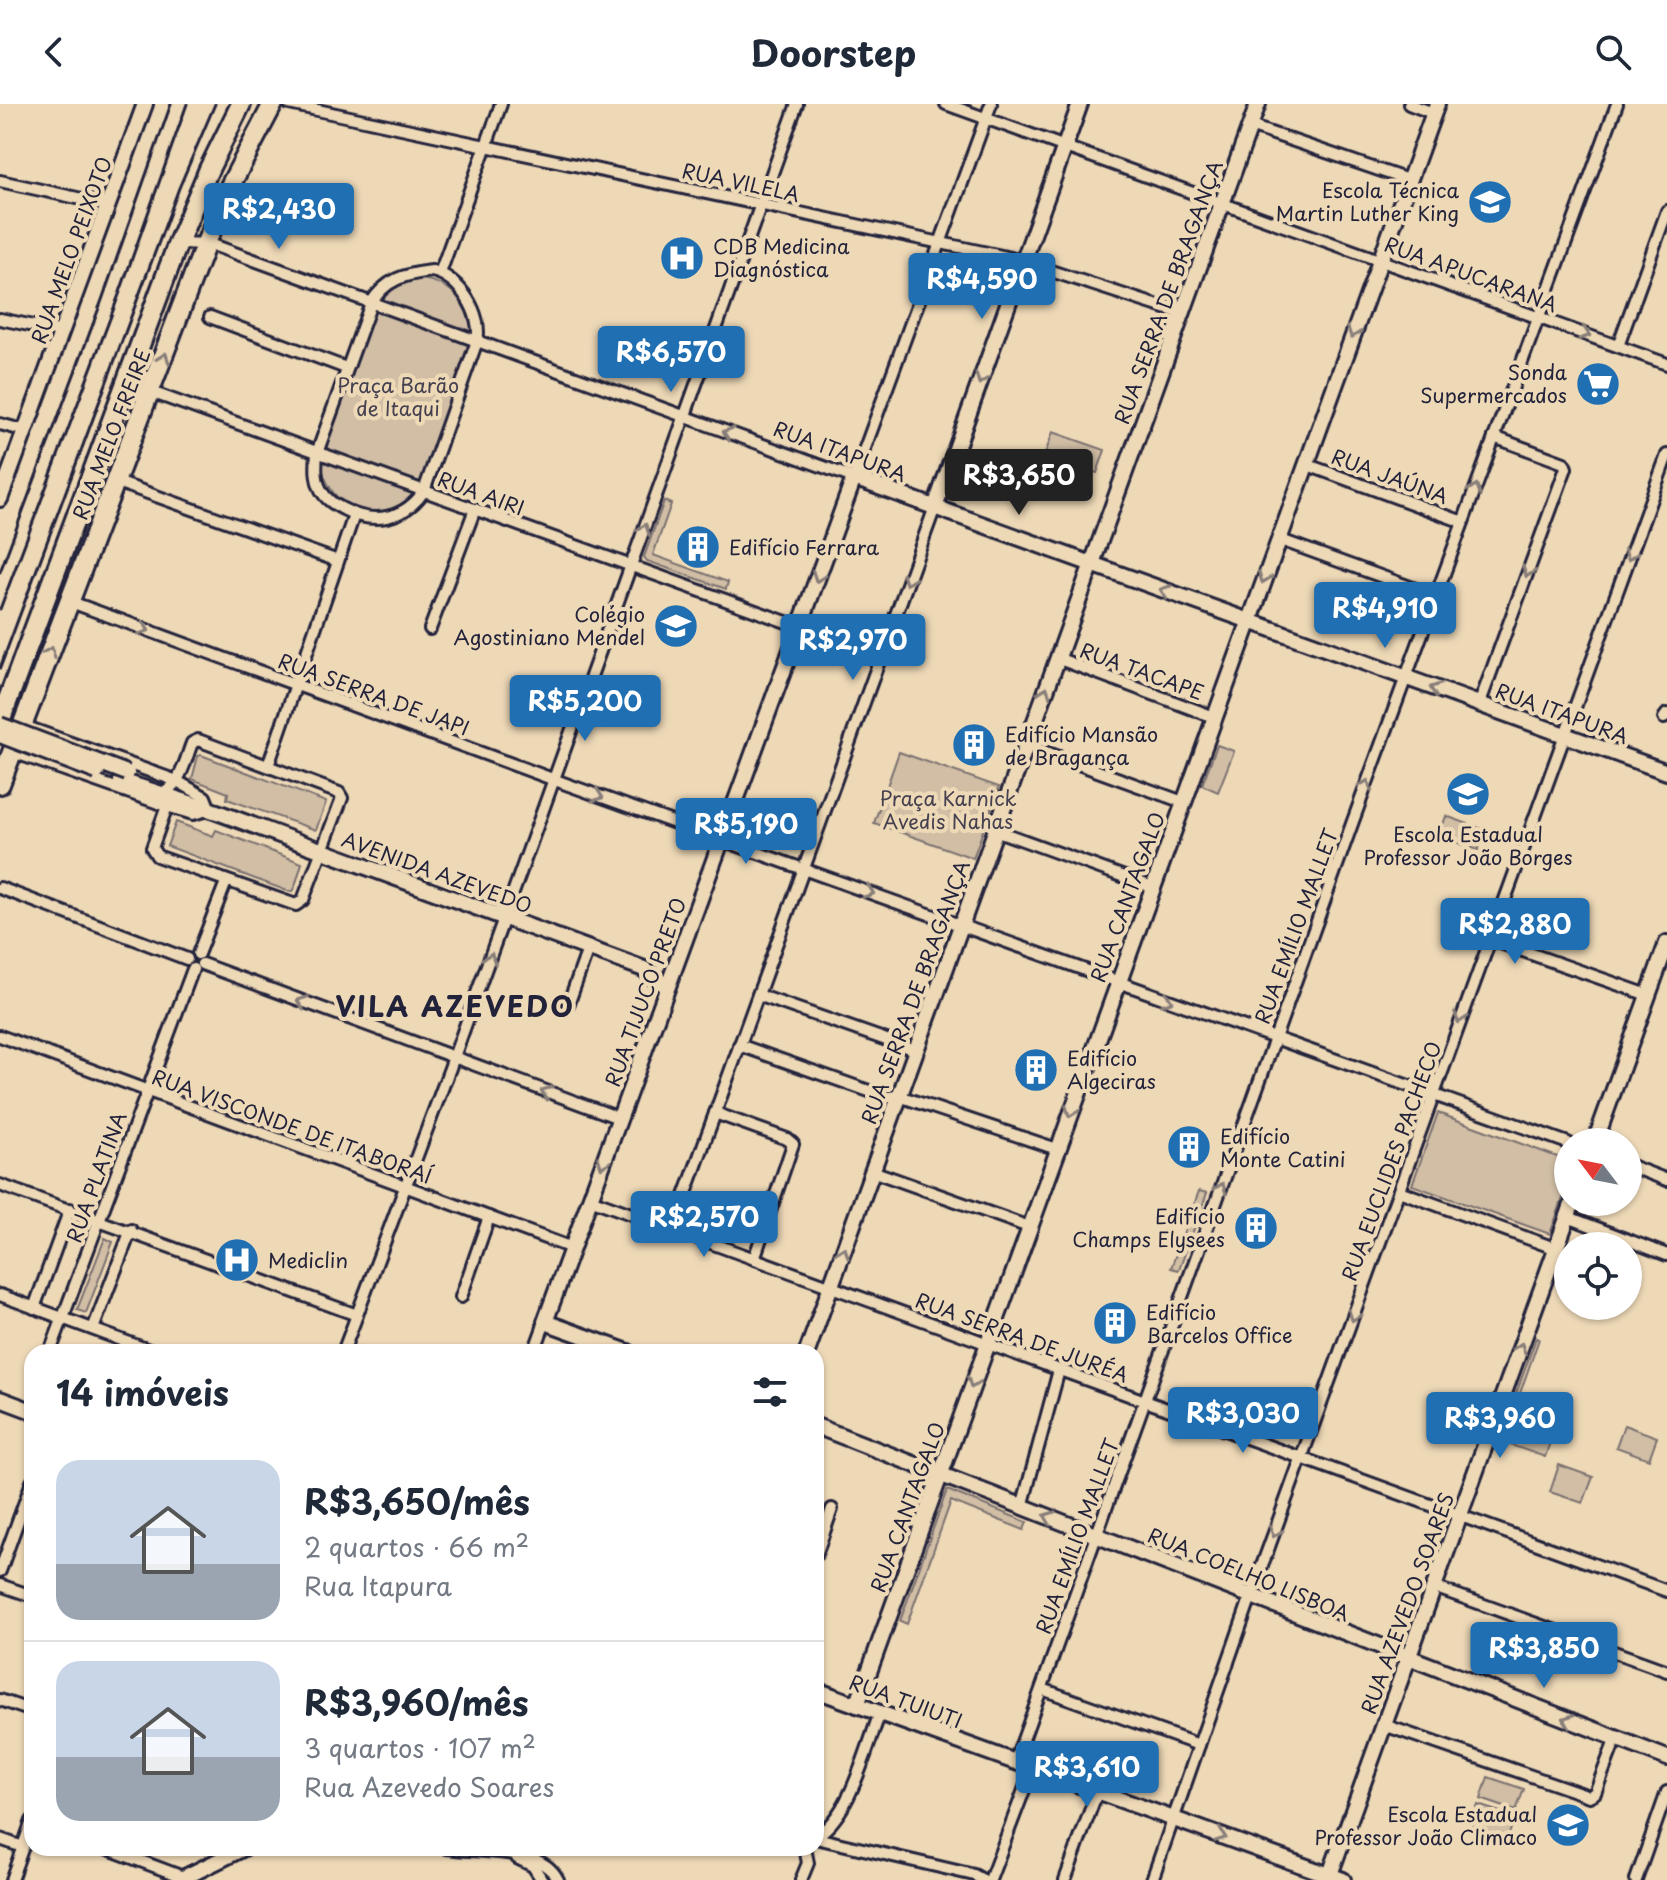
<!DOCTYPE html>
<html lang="pt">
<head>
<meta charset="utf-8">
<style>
	:root { --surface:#fff; --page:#f6f6f7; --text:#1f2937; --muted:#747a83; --line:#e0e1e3; --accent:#1f6fb2 }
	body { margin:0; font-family:"Playpen Sans",sans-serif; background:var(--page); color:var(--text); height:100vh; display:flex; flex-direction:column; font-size:30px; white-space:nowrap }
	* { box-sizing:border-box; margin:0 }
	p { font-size:26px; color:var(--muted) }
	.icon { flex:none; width:44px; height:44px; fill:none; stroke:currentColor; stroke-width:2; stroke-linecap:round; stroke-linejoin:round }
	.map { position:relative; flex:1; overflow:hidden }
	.drawer { position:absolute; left:24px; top:1240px; width:800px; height:512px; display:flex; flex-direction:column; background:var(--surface); border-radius:24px; box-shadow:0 2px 6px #0004 }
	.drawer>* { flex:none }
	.needle { width:52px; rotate:302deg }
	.buttons { position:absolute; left:1554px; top:1024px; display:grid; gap:16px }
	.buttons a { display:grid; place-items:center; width:88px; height:88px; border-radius:50%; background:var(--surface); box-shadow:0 2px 6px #0004; font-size:40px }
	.price { position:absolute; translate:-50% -68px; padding:0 18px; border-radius:8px; background:var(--accent); color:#fff; font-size:26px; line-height:52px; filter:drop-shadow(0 2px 4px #0008) }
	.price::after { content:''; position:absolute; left:50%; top:48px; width:24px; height:18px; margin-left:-12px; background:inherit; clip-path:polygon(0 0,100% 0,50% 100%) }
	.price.selected { background:#222; color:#fff }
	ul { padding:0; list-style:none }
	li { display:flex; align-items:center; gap:24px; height:200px; padding:0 32px }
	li+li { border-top:2px solid var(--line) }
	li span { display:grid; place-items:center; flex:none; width:224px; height:160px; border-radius:24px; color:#555 }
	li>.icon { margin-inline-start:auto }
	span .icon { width:96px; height:96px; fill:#fffc; stroke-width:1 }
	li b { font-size:34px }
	h2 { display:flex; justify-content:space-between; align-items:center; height:96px; padding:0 32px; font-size:34px }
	header { display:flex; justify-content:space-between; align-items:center; height:104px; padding:0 32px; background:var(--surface); font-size:36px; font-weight:700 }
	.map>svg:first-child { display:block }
</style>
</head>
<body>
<header><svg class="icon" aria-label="back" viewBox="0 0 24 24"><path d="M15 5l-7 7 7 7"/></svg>Doorstep<svg class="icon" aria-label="search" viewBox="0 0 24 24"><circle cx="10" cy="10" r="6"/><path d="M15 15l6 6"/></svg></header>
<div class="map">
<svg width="1667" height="1776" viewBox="0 0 1667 1776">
	<rect width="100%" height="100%" fill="#eed9b7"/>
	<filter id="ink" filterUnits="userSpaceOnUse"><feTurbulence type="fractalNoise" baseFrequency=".0125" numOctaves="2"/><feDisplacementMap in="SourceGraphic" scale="16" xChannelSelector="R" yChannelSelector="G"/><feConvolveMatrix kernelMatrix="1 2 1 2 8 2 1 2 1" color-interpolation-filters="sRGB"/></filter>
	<g filter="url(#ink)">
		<g fill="#d1bea5" stroke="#7a7070" stroke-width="2">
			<path d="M419,175C452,178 467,198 473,229L379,196L400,179Z"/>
			<polygon points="375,207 471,241 421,379 325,344"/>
			<polygon points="1053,328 1105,346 1097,369 1045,350"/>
			<path d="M320,355L414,390C375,426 328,407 320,355Z"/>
			<polygon points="664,397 671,400 653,451 728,478 726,485 647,457 644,453"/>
			<polygon points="1217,641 1234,647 1218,688 1202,681"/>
			<polygon points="899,648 999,683 973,754 874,719"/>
			<polygon points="201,651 326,698 316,726 227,695 228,689 192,675 198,652"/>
			<polygon points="1446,712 1485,726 1478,746 1439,732"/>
			<polygon points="176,718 213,732 216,726 302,759 294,786 290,788 167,742"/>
			<polygon points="1438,1009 1568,1057 1568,1080 1550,1130 1412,1081"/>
			<polygon points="1199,1087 1207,1089 1179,1166 1171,1164"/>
			<polygon points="105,1134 113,1138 86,1209 77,1206"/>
			<polygon points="1536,1234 1539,1235 1518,1295 1560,1309 1545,1353 1499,1337"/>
			<polygon points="1624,1321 1657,1333 1649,1355 1616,1343"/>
			<polygon points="1559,1361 1593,1373 1583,1399 1550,1388"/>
			<polygon points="947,1386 1027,1418 1024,1426 951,1397 907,1520 900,1517"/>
			<polygon points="1488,1673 1524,1685 1516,1707 1481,1695"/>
			<polygon points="1478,1701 1515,1713 1507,1736 1470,1724"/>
		</g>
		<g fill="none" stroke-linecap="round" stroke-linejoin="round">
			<g stroke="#22223b" stroke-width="16">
				<g id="street">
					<polyline points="289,0 1011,154 1180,209"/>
					<polyline points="946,0 1667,260"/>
					<polyline points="1409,0 1433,9"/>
					<polyline points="1250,22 1408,76"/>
					<polyline points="0,77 109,101"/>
					<polyline points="178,139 210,140 854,374 991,0"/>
					<path d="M432,167C460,173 483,211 477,237L424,387C405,415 374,421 345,406C335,401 326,396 321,386C315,375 316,361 317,349L371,199C386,175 405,170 432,167Z"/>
					<polyline points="440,169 501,0"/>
					<polyline points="210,213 346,264"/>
					<polyline points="0,215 63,228"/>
					<polyline points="1618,242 1667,107"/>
					<polyline points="151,288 800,523"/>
					<polyline points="0,320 26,327"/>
					<polyline points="1305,360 1463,418"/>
					<polyline points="117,378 338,457"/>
					<polyline points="1278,435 1435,492"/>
					<polyline points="71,498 566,680 1568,1039"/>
					<polyline points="430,525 475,405"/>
					<polyline points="1057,554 1214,613"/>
					<polyline points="1479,601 1566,364 1564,359 1494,333"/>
					<polyline points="1664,614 1667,610"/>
					<polyline points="21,621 177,677 205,693 209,703"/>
					<polyline points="1026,641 1183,698"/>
					<polyline points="10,647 167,702 193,710 208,706"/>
					<polyline points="268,662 354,411"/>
					<path d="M161,690C180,683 185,657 192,639L198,636L339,689L342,694L303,796L296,801L157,752L152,744L167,702"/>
					<polyline points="995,726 1152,783"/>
					<polyline points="0,784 187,855"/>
					<polyline points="1489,835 1648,891"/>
					<polyline points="198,850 226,778"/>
					<polyline points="202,860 619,1014"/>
					<polyline points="758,891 915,946"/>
					<polyline points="568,901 588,845"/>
					<polyline points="0,932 572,1144"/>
					<polyline points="739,941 886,993 899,992 1057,1045"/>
					<polyline points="715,1009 787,1035 793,1040 754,1155"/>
					<polyline points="1628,1061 1667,1076"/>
					<polyline points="872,1067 1029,1123"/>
					<polyline points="0,1081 357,1211"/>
					<polyline points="1399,1087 1557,1145"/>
					<polyline points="590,1095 1667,1487"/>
					<polyline points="1568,1113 1667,1151"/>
					<polyline points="673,1125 935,403"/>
					<polyline points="0,1191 154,1248"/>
					<polyline points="461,1193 489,1113"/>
					<polyline points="34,1204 70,1105"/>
					<polyline points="93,1225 131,1126"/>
					<polyline points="50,1248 193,865"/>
					<polyline points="343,1248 450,964 797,0"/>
					<polyline points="534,1248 545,1218"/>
					<polyline points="1022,1403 1059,1266"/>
					<polyline points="816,1451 832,1405"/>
					<polyline points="0,1467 32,1378"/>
					<polyline points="0,1481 32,1492"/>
					<polyline points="1434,1483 1667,1567"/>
					<polyline points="1042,1585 1199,1641"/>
					<polyline points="0,1596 32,1607"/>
					<polyline points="1384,1621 1589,1692 1595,1689 1616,1634"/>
					<polyline points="1015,1658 1353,717 1617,0"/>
					<path d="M816,1732C851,1711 865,1647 880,1609"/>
					<polyline points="816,1734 974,1771 983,1776"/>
					<polyline points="0,1735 23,1743"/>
					<polyline points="106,1744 183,1773"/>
					<path d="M447,1744C480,1749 542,1742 558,1776"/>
					<polyline points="517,1754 533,1762 542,1776"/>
					<polyline points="11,1776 32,1717"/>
					<polyline points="801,1776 808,1759 805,1744"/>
					<polyline points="990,1776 1032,1665"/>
					<polyline points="1065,1776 1097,1688"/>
					<polyline points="1152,1776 1251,1492 1667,351"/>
					<polyline points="1636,1776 1667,1688"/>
				</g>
			</g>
			<g stroke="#22223b" stroke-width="20">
				<g id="secondary">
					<polyline points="0,395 145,0"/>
					<polyline points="935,403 1080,0"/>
					<polyline points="121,677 217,708 644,865 657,877 668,881"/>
					<polyline points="1595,1038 1667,839"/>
					<polyline points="628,1248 545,1218 854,374 1667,668"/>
					<polyline points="807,1248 1258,0"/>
					<polyline points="0,1295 32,1307"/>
					<polyline points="816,1322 1667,1654"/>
					<polyline points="816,1586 1343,1776"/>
					<polyline points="857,1601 1437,0"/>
					<polyline points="179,1776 244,1744"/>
					<polyline points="1328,1776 1573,1098"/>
				</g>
			</g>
			<g stroke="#22223b" stroke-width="24">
				<g id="highway">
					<polyline points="0,617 178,139 209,65 241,0"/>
					<polyline points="0,680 206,139 231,80 273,0"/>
				</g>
			</g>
			<use href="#street" stroke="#eed9b7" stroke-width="10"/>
			<use href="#secondary" stroke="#eed9b7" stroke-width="14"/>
			<use href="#highway" stroke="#eed9b7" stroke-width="18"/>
			<g stroke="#22223b" stroke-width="3">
				<polyline points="0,468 102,196 171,0"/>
				<polyline points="0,505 120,188 187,0"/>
				<polyline points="0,564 179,84 215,0"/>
			</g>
			<g stroke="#22223b" stroke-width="20" stroke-linecap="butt">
				<g id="secondary-bridge">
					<polyline points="0,621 127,669"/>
					<polyline points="0,631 97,668"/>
				</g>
			</g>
			<use href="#secondary-bridge" stroke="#eed9b7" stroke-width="14"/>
		</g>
		<defs><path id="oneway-chevron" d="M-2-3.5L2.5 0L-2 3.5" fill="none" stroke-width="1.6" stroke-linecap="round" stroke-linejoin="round" transform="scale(2)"/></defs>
		<g stroke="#887e79">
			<use href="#oneway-chevron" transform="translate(1353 229) rotate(110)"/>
			<use href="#oneway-chevron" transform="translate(1585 230) rotate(19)"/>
			<use href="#oneway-chevron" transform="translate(164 254) rotate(-70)"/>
			<use href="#oneway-chevron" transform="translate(981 275) rotate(110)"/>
			<use href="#oneway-chevron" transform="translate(728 329) rotate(-160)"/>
			<use href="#oneway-chevron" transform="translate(1475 385) rotate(-70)"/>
			<use href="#oneway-chevron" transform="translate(644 425) rotate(-70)"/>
			<use href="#oneway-chevron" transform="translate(1630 451) rotate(109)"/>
			<use href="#oneway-chevron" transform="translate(1528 468) rotate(110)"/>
			<use href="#oneway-chevron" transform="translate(818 473) rotate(110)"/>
			<use href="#oneway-chevron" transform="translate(1264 474) rotate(110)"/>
			<use href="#oneway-chevron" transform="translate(908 476) rotate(110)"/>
			<use href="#oneway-chevron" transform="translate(1165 487) rotate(-160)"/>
			<use href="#oneway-chevron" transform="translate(144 525) rotate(20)"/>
			<use href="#oneway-chevron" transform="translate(50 548) rotate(-68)"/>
			<use href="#oneway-chevron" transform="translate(1435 585) rotate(-160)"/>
			<use href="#oneway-chevron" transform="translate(1045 588) rotate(-70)"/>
			<use href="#oneway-chevron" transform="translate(1366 681) rotate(-70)"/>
			<use href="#oneway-chevron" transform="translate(598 692) rotate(20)"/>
			<use href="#oneway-chevron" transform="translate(869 788) rotate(20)"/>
			<use href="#oneway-chevron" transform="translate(490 854) rotate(-70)"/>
			<use href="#oneway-chevron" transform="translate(1167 896) rotate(20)"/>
			<use href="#oneway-chevron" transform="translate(302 898) rotate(-160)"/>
			<use href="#oneway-chevron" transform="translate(1460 914) rotate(109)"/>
			<use href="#oneway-chevron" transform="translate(546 988) rotate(-160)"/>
			<use href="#oneway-chevron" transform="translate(1071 1008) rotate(110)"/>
			<use href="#oneway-chevron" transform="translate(603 1059) rotate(110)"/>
			<use href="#oneway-chevron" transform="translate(1221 1084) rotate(-70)"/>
			<use href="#oneway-chevron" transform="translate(843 1148) rotate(-70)"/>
			<use href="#oneway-chevron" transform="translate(1354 1212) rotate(110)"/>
			<use href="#oneway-chevron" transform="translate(1520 1244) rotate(-70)"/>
			<use href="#oneway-chevron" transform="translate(973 1279) rotate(110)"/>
			<use href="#oneway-chevron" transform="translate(1049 1413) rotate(-158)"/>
			<use href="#oneway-chevron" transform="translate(1275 1428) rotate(110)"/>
			<use href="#oneway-chevron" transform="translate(1568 1616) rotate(-159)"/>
			<use href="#oneway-chevron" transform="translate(1221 1732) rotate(20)"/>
		</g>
	</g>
	<defs>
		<g id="university-disc" transform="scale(2.3)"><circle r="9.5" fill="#1f6fb2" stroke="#eed9b7"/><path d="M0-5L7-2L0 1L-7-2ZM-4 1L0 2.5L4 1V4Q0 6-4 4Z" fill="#fff"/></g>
		<g id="hospital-disc" transform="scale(2.3)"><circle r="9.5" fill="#1f6fb2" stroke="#eed9b7"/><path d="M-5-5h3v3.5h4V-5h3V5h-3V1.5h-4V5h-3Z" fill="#fff"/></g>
		<g id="supermarket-disc" transform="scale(2.3)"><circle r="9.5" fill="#1f6fb2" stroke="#eed9b7"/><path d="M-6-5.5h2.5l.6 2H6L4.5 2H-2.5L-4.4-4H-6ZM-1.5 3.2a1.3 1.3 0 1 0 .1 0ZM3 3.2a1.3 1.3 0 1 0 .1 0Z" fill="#fff"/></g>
		<g id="building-disc" transform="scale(2.3)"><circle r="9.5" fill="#1f6fb2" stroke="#eed9b7"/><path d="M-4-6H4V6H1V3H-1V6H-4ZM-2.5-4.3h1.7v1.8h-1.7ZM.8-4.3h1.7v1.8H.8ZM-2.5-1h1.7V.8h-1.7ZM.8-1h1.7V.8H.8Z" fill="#fff"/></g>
		<g id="school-disc" transform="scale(2.3)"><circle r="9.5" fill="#1f6fb2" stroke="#eed9b7"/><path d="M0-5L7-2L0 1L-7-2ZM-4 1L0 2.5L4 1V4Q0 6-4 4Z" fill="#fff"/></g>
	</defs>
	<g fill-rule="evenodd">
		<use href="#university-disc" x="1490" y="98"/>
		<use href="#hospital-disc" x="682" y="154"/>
		<use href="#supermarket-disc" x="1598" y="280"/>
		<use href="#building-disc" x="698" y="443"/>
		<use href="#school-disc" x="676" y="522"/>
		<use href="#building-disc" x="974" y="641"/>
		<use href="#school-disc" x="1468" y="690"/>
		<use href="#building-disc" x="1036" y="966"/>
		<use href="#building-disc" x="1189" y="1043"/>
		<use href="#building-disc" x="1256" y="1124"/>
		<use href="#hospital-disc" x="237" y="1156"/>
		<use href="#building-disc" x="1115" y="1219"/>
		<use href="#school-disc" x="1568" y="1721"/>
	</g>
	<g text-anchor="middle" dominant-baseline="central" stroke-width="8" stroke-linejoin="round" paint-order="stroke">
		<g font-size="20" fill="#22223b" stroke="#eed9b7">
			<text transform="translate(741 78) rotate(12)">RUA VILELA</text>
			<text transform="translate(71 146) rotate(-70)">RUA MELO PEIXOTO</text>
			<text transform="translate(1471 170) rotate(20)">RUA APUCARANA</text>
			<text transform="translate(1168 188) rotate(-70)">RUA SERRA DE BRAGANÇA</text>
			<text transform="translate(111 330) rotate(-69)">RUA MELO FREIRE</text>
			<text transform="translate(840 347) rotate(20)">RUA ITAPURA</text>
			<text transform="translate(1390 372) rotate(20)">RUA JAÚNA</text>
			<text transform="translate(481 389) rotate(20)">RUA AIRI</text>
			<text transform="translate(1142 567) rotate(20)">RUA TACAPE</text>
			<text transform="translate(374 590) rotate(20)">RUA SERRA DE JAPI</text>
			<text transform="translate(1562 609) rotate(20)">RUA ITAPURA</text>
			<text transform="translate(437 768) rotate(20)">AVENIDA AZEVEDO</text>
			<text transform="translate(1127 793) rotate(-70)">RUA CANTAGALO</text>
			<text transform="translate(1296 822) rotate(-70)">RUA EMÍLIO MALLET</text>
			<text transform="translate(645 888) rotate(-70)">RUA TIJUCO PRETO</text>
			<text transform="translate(915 888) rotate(-70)">RUA SERRA DE BRAGANÇA</text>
			<text transform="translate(292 1022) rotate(20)">RUA VISCONDE DE ITABORAÍ</text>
			<text transform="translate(1391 1057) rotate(-70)">RUA EUCLIDES PACHECO</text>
			<text transform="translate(96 1073) rotate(-70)">RUA PLATINA</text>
			<text transform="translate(1022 1233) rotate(20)">RUA SERRA DE JURÉA</text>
			<text transform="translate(907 1403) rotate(-70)">RUA CANTAGALO</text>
			<text transform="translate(1077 1432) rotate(-70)">RUA EMÍLIO MALLET</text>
			<text transform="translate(1249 1470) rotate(22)">RUA COELHO LISBOA</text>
			<text transform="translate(1407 1499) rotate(-70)">RUA AZEVEDO SOARES</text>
			<text transform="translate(906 1597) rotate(20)">RUA TUIUTI</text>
		</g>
		<g font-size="20" fill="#22223b" stroke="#eed9b7" text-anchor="start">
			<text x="1459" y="86" text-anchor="end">Escola Técnica<tspan x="1459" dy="23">Martin Luther King</tspan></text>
			<text x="713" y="142">CDB Medicina<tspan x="713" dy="23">Diagnóstica</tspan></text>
			<text x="1567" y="268" text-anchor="end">Sonda<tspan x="1567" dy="23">Supermercados</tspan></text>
			<text x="729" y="443">Edifício Ferrara</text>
			<text x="645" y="510" text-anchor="end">Colégio<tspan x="645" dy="23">Agostiniano Mendel</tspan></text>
			<text x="1005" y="630">Edifício Mansão<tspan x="1005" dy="23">de Bragança</tspan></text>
			<text x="1468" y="730" text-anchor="middle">Escola Estadual<tspan x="1468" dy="23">Professor João Borges</tspan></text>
			<text x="1067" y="954">Edifício<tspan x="1067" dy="23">Algeciras</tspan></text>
			<text x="1220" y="1032">Edifício<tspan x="1220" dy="23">Monte Catini</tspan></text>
			<text x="1225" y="1112" text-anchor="end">Edifício<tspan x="1225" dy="23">Champs Elysees</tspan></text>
			<text x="268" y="1156">Mediclin</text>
			<text x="1146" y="1208">Edifício<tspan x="1146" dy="23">Barcelos Office</tspan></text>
			<text x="1537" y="1710" text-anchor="end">Escola Estadual<tspan x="1537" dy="23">Professor João Climaco</tspan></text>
		</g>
		<g font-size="20" fill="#454150" stroke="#eed9b7">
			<text x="398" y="281">Praça Barão<tspan x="398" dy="23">de Itaqui</tspan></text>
			<text x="948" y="694">Praça Karnick<tspan x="948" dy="23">Avedis Nahas</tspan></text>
		</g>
		<g font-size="28" font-weight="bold" letter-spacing="2" fill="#22223b" stroke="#eed9b7">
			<text x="455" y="901">VILA AZEVEDO</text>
		</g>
	</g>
</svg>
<div class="buttons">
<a><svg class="needle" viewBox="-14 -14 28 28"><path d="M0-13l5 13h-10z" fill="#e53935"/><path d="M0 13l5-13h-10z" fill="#747a83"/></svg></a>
<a><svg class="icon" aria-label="locate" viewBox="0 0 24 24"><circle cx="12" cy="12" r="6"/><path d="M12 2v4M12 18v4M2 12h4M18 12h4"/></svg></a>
</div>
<b class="price" style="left:279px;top:147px">R$2,430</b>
<b class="price" style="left:982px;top:217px">R$4,590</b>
<b class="price" style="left:671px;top:290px">R$6,570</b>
<b class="price selected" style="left:1019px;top:413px">R$3,650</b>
<b class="price" style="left:1385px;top:546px">R$4,910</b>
<b class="price" style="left:853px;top:578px">R$2,970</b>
<b class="price" style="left:585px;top:639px">R$5,200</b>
<b class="price" style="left:746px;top:762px">R$5,190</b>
<b class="price" style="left:1515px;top:862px">R$2,880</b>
<b class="price" style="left:704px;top:1155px">R$2,570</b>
<b class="price" style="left:1243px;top:1351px">R$3,030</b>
<b class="price" style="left:1500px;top:1356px">R$3,960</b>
<b class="price" style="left:1544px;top:1586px">R$3,850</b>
<b class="price" style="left:1087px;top:1705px">R$3,610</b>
<section class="drawer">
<h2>14 imóveis<svg class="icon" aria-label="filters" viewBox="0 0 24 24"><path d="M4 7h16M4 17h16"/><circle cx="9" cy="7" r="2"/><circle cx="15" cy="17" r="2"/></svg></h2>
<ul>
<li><span style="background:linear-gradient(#c9d6e8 65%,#9aa5b1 0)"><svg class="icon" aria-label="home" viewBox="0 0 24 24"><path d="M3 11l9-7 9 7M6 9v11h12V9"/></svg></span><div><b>R$3,650/mês</b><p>2 quartos · 66 m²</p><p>Rua Itapura</p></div></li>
<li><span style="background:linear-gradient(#c9d6e8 60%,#9aa5b1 0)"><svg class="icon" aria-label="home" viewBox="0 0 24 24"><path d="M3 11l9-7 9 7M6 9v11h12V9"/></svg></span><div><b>R$3,960/mês</b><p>3 quartos · 107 m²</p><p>Rua Azevedo Soares</p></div></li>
</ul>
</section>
</div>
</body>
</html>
